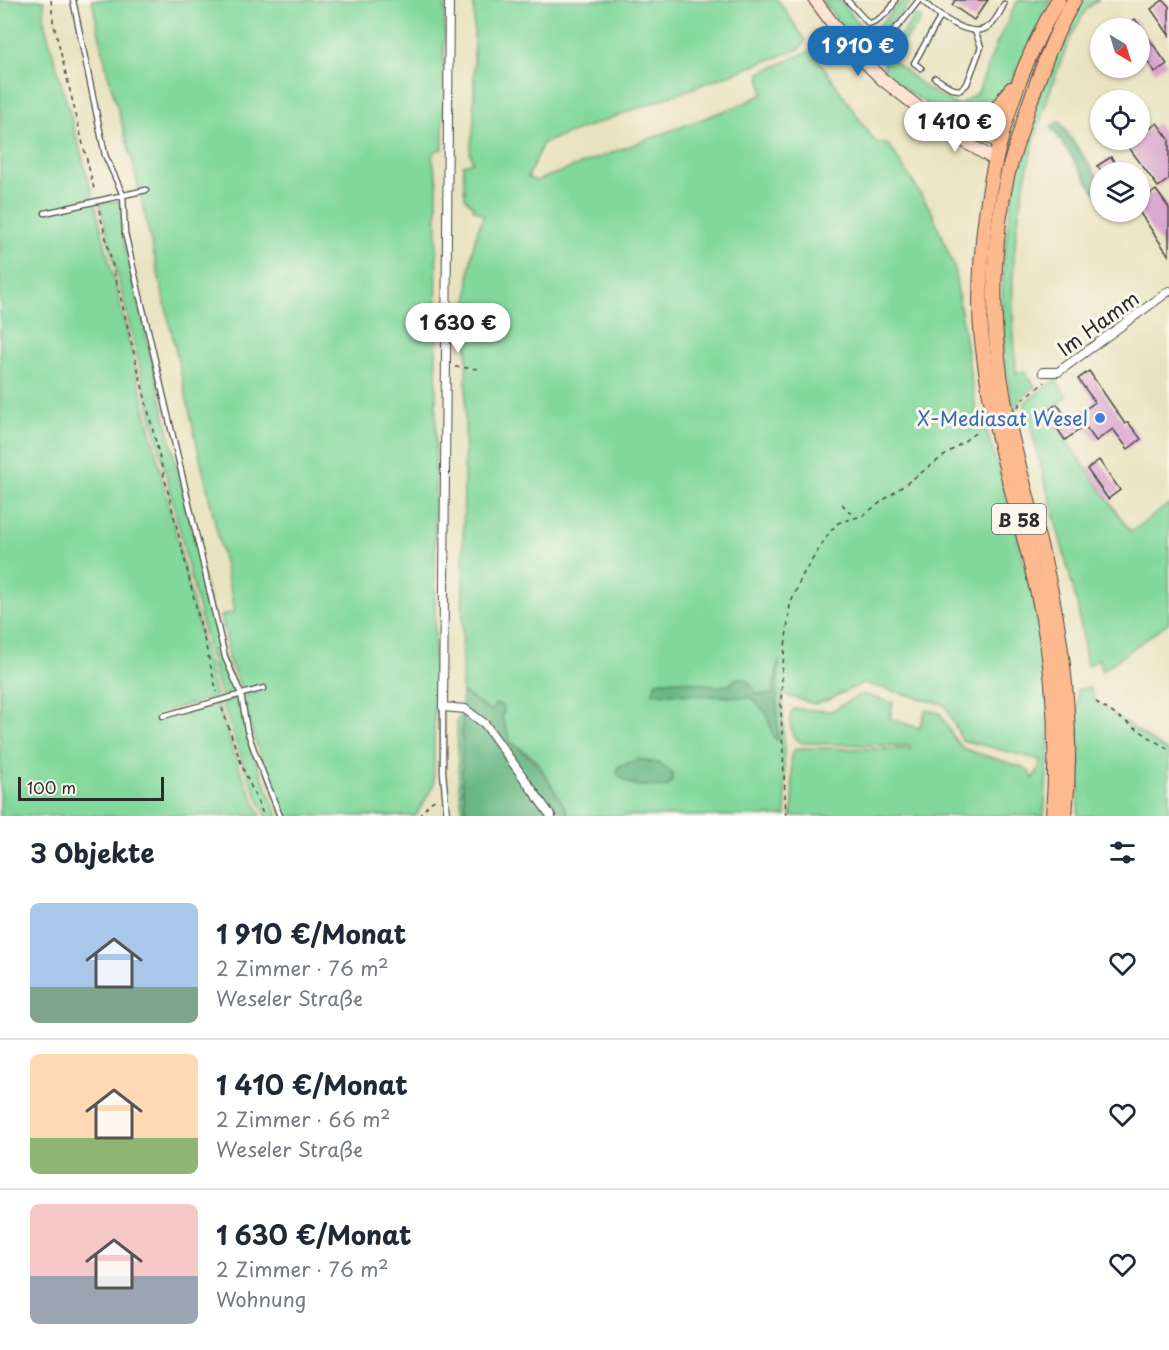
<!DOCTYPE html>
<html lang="de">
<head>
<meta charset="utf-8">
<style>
	:root { --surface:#fff; --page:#f6f6f7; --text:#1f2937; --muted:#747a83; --line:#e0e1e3; --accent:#1f6fb2 }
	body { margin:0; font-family:"Playpen Sans",sans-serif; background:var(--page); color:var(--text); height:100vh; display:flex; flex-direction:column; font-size:22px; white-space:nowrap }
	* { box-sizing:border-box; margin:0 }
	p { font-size:20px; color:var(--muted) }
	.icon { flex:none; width:33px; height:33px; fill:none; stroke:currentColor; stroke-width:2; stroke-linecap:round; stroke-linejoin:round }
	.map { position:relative; height:816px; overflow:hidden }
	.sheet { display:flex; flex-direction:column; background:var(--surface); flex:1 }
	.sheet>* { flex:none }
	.needle { width:39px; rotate:142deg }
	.fabs { position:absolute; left:1090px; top:18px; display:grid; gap:12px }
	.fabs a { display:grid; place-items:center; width:60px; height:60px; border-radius:50%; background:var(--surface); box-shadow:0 2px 4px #0004; font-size:30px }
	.scale { position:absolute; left:18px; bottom:15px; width:146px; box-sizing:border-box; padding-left:6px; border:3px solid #2b2b2b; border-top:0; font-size:16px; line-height:21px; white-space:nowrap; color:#2b2b2b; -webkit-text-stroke:4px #fbf7ec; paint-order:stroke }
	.price { position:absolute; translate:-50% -51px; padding:0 14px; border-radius:21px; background:#fff; color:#222; font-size:20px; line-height:39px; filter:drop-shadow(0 2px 3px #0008) }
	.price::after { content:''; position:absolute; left:50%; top:36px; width:18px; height:14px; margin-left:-9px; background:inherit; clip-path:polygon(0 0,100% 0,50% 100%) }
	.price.current { background:var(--accent); color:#fff }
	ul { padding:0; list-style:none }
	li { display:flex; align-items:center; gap:18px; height:150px; padding:0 30px }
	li+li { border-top:2px solid var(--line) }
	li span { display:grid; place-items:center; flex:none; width:168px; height:120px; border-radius:9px; color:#555 }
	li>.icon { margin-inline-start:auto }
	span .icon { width:72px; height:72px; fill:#fffc; stroke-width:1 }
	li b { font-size:26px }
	h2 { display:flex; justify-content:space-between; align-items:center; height:72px; padding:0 30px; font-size:26px }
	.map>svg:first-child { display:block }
</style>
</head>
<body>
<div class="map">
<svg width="1169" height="816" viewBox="0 0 1169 816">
	<rect width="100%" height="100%" fill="#fbf7ec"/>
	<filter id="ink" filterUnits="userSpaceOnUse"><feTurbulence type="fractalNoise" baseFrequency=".0167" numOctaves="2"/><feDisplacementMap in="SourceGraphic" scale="12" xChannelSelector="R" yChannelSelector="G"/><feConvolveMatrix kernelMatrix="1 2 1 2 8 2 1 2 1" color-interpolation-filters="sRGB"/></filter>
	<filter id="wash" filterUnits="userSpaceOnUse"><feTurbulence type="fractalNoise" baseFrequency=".008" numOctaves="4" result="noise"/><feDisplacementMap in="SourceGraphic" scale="24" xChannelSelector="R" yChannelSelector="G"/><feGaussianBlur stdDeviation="1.35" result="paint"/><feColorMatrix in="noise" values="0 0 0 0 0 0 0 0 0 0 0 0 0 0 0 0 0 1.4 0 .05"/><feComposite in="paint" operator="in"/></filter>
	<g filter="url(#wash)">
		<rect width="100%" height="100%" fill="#e9e2c0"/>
		<g fill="#82d89c" stroke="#568264" stroke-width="1.5">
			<polygon points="0,0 44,0 44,22 96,207 216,697 170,710 171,717 218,704 239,767 261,816 0,816"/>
			<path d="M92,0H445L443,149L436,150L432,157L437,180L434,784L416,816H283C269,775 251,740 244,696L259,692L257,686L242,690L228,658L226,636L221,616L235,611L133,163L107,71Z"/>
			<path d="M474,0H778L806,41L799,49L543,143L528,177L536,181L745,103L763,94L760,73L812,50L875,142L889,145L932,212L954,267L979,430L986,429L1003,482L1034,601L1042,648L1050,726L1044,816H791L793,802L791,756L796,748L910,749V746L802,743L793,736L790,722L791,712L794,709L832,711L857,696L865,695L893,703L890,719L919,728L926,710L940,713L955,740L964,749L1022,767L1029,772L1033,779L1039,769L1041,760L962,740L945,705L863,683L830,699L815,704L782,694L786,816H570L539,765L531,756L511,742L502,718L504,710L492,712L462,692C463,578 463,464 467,350C469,306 464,256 484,215L473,209L474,207L465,198L463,165L473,162L470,152L474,124Z"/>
			<path d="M823,0H840L869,37L900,3L911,1C905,12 894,20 885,28C879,33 873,40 866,41C849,44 832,12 823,0Z"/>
			<polygon points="1018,0 1051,0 1013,80 1002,92 991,111 973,121 956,121 938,112 891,79 884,70 884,59 914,17 921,17 920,23 889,57 927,89 958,106 978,92 996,45"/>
			<path d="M1081,0H1099C1095,2 1091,5 1088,8C1080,16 1062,57 1058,69C1035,130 1018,194 1014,259C1011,297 1014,335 1016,373L1024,371L1035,386C1026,396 1015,399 1015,415C987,308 1008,167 1049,66C1058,43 1070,22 1081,0Z"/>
			<polygon points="122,199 122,233 212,614 223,657 237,692 220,696 100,204"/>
			<polygon points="1056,379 1066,396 1065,399 1046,412 1131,532 1169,504 1169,622 1102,671 1099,659 1087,666 1077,603 1026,409 1025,402"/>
			<polygon points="1090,688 1096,702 1169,753 1169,816 1078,816 1080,754 1077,689"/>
			<polygon points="239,698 249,743 278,816 266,816 244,766 222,702"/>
			<polygon points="462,716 462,780 466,816 463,816 459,786 457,721 459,717"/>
		</g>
		<g fill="#69b884" stroke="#4a7258" stroke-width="1.5">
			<polygon points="1059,121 1101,182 1101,201 1051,127"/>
			<path d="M779,660L777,692L778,740L774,738L766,713L753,698L653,693L656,682L676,680L718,686L729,685C742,670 749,680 757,694H772Z"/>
			<polygon points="462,692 491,711 495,704 501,705 504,710 502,718 511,742 539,765 570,816 466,816 462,780"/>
			<path d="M637,759C651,761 662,763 672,773C674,790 662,788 649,786C642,786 635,786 629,783C624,781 621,777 617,773L618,767Z"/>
		</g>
		<g id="blocks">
			<g fill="#d79fca">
				<polygon points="955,0 988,0 974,20 952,5"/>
				<polygon points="1163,0 1169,6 1169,35 1151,9"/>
				<polygon points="1135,19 1167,64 1155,72 1140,51 1140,28 1122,28"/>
				<polygon points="1157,123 1169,139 1169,179 1158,187 1127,145 1135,140 1140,140 1140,136"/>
				<polygon points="1111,157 1122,172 1102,172 1097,166"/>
				<polygon points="1156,190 1169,208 1169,256 1140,213 1140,202"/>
				<polygon points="1089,371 1125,424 1128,422 1141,439 1128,449 1113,429 1096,441 1085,426 1065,440 1046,412 1057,404 1069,421 1095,402 1078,379"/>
				<polygon points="1099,460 1120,490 1108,499 1087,469"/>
			</g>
		</g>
	</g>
	<g filter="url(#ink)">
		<use href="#blocks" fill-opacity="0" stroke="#484641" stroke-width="1.5"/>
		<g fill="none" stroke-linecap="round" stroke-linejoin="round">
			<g stroke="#484641" stroke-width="7">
				<g id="lane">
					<polyline points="73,0 105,155 123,195 125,233 225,657 241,694 247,730 255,753 280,816"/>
					<path d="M847,0L869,24C879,20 892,11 895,0"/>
					<path d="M922,0C934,13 970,40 988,27C996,22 1000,12 1004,4"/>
					<polyline points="865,59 901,23 919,0"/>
					<polyline points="921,68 914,63 941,16"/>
					<polyline points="935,78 953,89 960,90 967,84 981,47 975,31"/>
					<polyline points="45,213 146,190"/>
					<polyline points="443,708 443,772 447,816"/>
					<polyline points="163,716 264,688"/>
				</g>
			</g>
			<g stroke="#484641" stroke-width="10">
				<g id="street">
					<polyline points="449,0 443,707 465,709 485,724 551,816"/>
					<polyline points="1043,372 1058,372 1169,291"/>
				</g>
			</g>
			<g stroke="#484641" stroke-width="14">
				<g id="secondary">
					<polyline points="815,0 850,47 883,80 957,137 994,159"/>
					<polyline points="957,126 998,141"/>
				</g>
			</g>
			<g stroke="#484641" stroke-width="16">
				<g id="primary">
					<polyline points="962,128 990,118 1011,89"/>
					<path d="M1053,816C1058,748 1055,680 1042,613C1024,525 993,439 983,348C979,322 980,294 981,267C986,171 1010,83 1058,0"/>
					<path d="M1065,816C1073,733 1065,650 1046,569C1029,499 1005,429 998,357C991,299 994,235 1007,177C1013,154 1021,131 1028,108C1042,68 1053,37 1074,0"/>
				</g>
			</g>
			<g stroke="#484641" stroke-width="1.5" stroke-dasharray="4.5 4.5" stroke-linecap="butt">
				<polyline points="51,0 53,21 95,193"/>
				<polyline points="99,210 217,692"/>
				<polyline points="455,367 481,369"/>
				<polyline points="1018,407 1023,399 1045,382"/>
				<polyline points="842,504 854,517"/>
				<polyline points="1096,702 1169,750"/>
				<polyline points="222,708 242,766 264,816"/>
				<polyline points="419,816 430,803 438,798"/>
				<polyline points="786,816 781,710 782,672 790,605 802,576 829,533 838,523 862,516 978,431"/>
			</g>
			<use href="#lane" stroke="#fff" stroke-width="4.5"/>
			<use href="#street" stroke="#fff" stroke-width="8"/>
			<use href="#secondary" stroke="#fee3d2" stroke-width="12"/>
			<use href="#primary" stroke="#fcba8e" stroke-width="14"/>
		</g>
	</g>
	<circle fill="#3f7fe0" stroke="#fbf7ec" stroke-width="2" cx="1100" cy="418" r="6"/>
	<g text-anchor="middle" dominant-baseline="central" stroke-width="6" stroke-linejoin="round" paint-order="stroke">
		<rect fill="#fbf7ec" stroke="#696865" stroke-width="1.5" x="992" y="504" width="54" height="30" rx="4.5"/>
		<g font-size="18" font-weight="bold" fill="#2b2b2b">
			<text x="1019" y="519">B 58</text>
		</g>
		<g font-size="20" fill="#2b2b2b" stroke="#fbf7ec">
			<text transform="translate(1098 323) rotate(-36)">Im Hamm</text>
		</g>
		<g font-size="20" fill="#366cbe" stroke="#fbf7ec" text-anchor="end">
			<text x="1088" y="418">X-Mediasat Wesel</text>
		</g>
	</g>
</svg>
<div class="fabs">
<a><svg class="needle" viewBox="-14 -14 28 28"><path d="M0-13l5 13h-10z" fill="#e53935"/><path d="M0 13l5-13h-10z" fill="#747a83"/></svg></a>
<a><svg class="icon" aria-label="locate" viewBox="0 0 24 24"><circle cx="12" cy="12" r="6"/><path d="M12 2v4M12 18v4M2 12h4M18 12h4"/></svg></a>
<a><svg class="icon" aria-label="layers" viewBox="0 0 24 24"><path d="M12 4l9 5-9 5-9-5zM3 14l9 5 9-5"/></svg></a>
</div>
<div class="scale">100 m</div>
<b class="price current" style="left:858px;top:77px">1 910 €</b>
<b class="price" style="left:955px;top:153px">1 410 €</b>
<b class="price" style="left:458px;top:354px">1 630 €</b>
</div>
<section class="sheet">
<h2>3 Objekte<svg class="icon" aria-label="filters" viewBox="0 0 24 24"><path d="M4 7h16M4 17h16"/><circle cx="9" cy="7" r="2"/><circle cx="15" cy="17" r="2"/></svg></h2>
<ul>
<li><span style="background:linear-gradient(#a9c7e8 70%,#7fa58c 0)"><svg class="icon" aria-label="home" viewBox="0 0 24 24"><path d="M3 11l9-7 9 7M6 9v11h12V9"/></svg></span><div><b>1 910 €/Monat</b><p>2 Zimmer · 76 m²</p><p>Weseler Straße</p></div><svg class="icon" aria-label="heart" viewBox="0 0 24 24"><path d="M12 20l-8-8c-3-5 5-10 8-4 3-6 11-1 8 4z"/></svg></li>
<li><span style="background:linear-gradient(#ffd9b3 70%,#8fb573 0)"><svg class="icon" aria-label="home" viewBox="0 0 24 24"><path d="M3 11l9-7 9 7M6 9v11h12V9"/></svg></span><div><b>1 410 €/Monat</b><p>2 Zimmer · 66 m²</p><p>Weseler Straße</p></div><svg class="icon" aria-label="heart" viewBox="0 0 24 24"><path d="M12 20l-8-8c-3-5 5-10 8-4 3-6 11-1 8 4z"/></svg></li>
<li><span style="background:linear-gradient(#f6c9c9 60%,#9aa5b1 0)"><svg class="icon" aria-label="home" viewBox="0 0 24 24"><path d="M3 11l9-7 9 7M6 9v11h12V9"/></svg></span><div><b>1 630 €/Monat</b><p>2 Zimmer · 76 m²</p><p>Wohnung</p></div><svg class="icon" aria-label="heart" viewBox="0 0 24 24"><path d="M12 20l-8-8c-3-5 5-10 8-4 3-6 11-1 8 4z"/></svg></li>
</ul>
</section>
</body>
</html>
